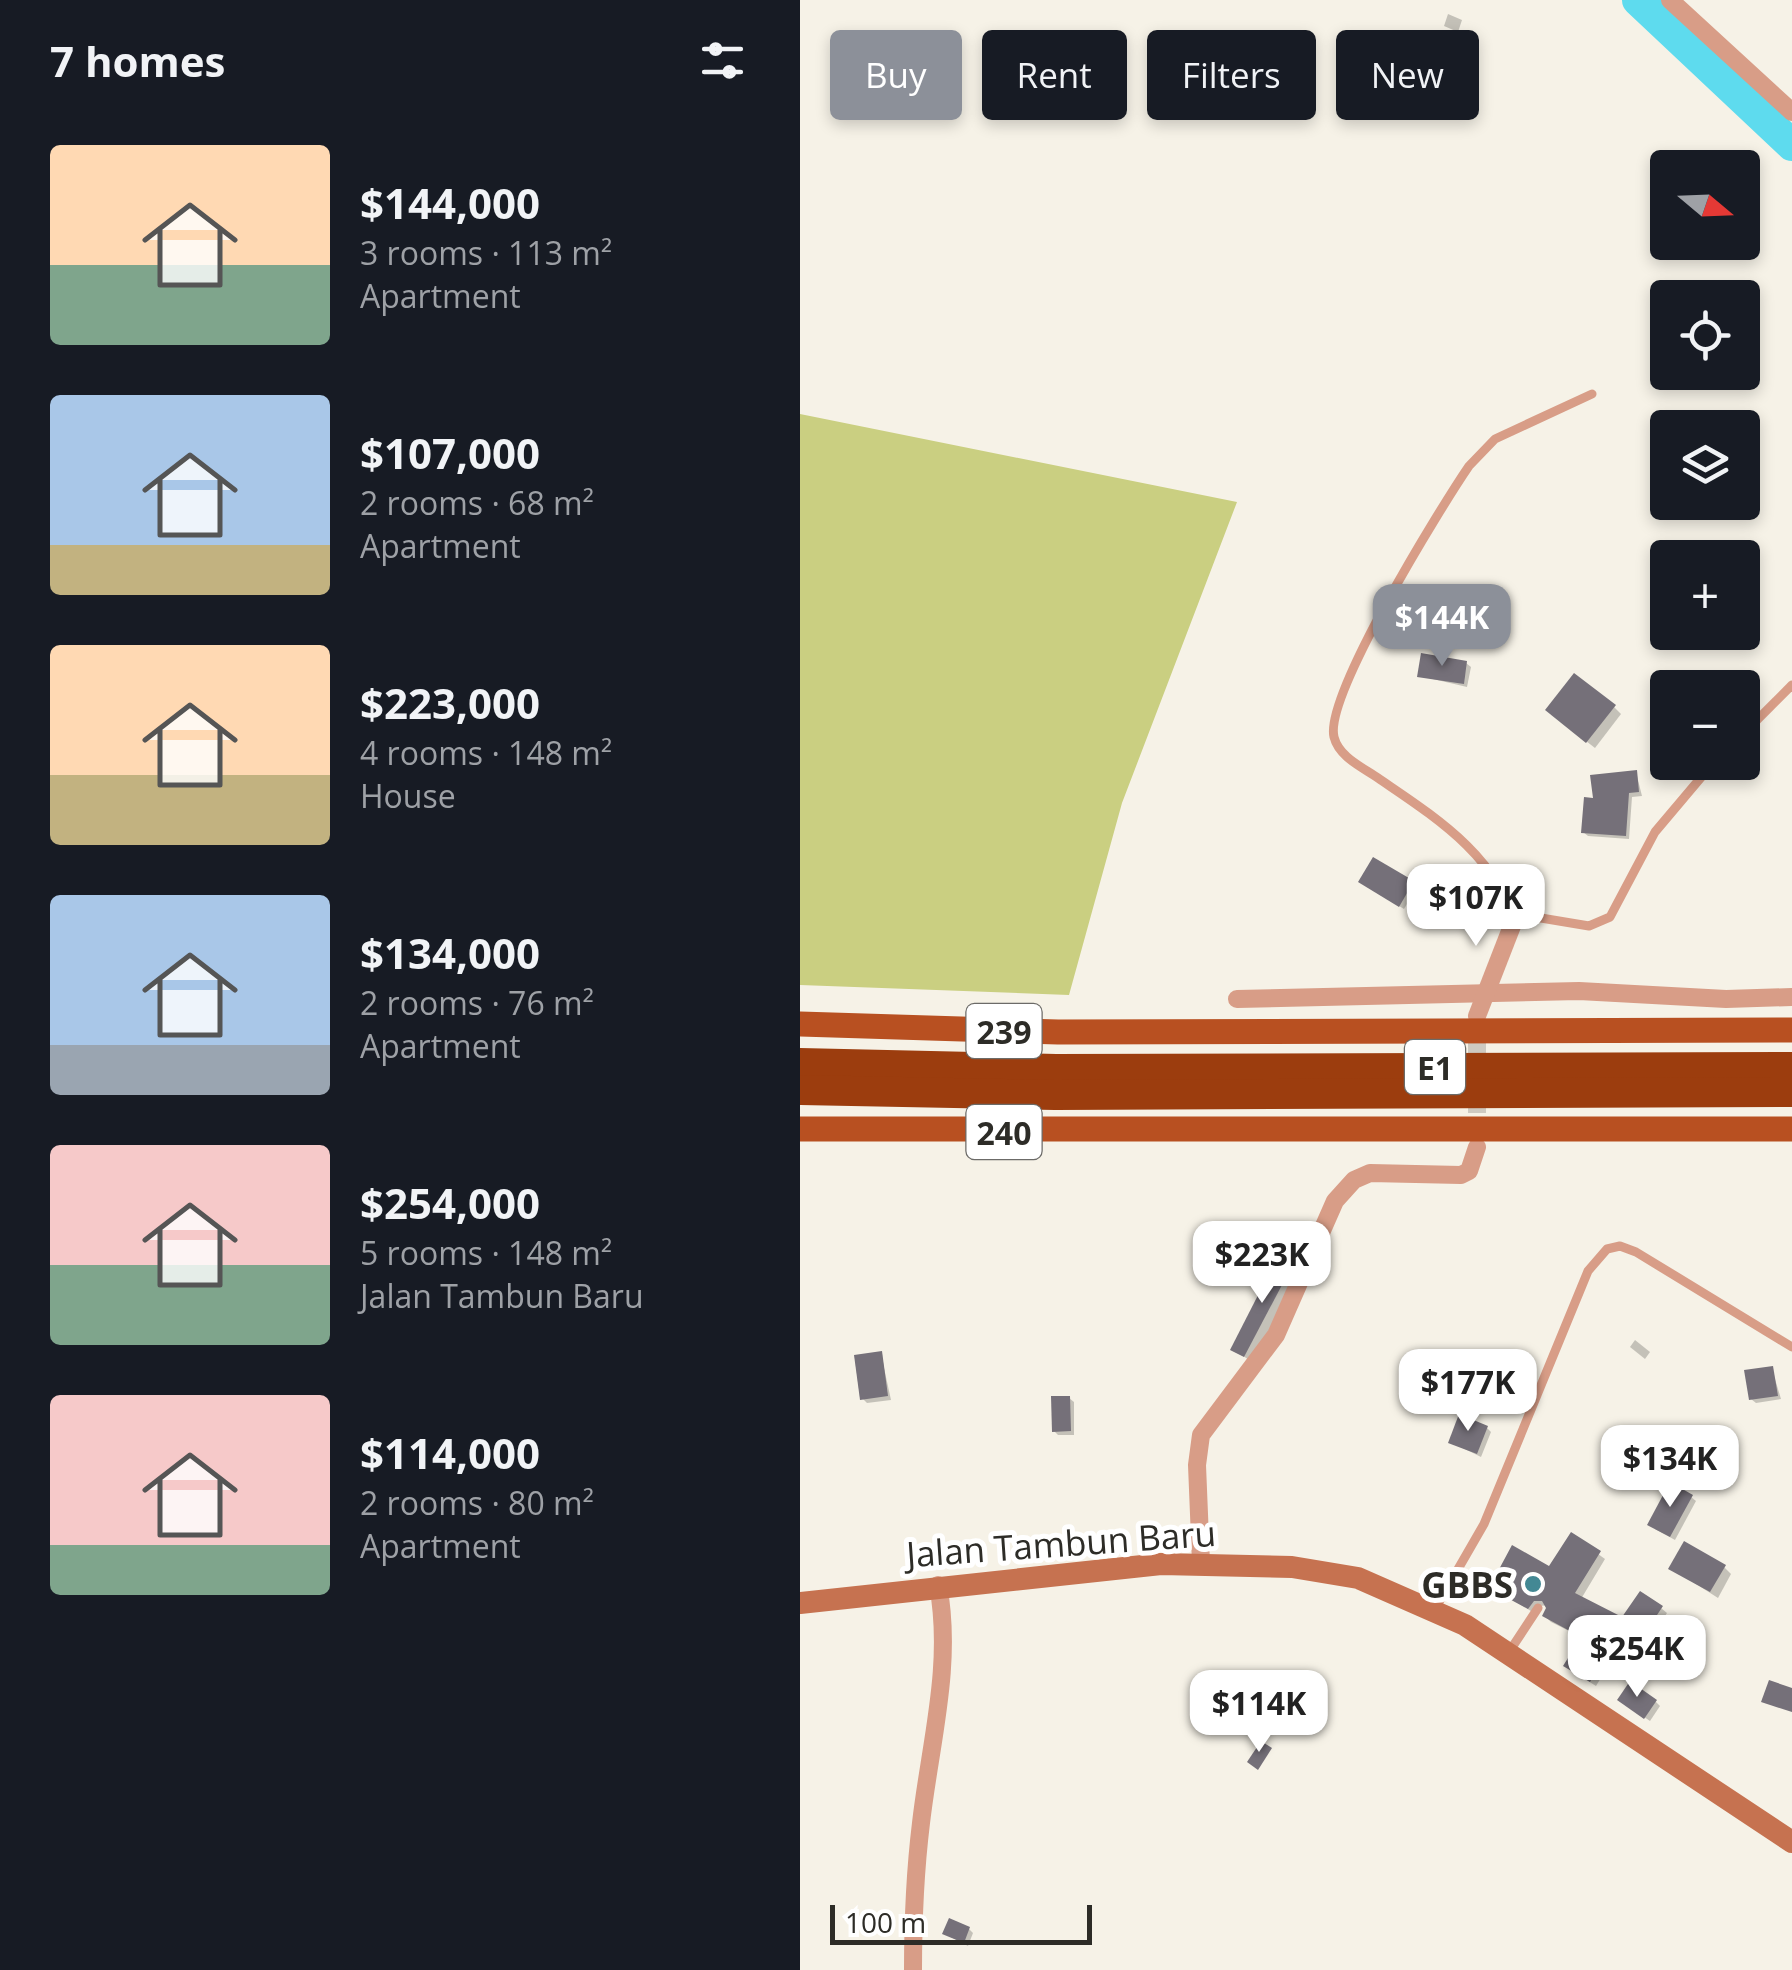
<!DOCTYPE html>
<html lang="en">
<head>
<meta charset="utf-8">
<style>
	:root { --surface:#171b24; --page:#242831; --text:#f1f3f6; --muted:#9ea1a6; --accent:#8c9099 }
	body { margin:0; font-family:"Open Sans",sans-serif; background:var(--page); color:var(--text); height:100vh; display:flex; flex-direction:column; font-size:38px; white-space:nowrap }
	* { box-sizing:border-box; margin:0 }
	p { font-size:32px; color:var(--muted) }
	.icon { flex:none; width:55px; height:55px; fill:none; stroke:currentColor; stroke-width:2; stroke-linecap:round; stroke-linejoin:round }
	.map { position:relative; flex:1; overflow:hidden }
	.drawer { display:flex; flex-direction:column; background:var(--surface); width:800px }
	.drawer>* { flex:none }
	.top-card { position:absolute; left:30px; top:30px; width:810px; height:90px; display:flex; gap:20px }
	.needle { width:65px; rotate:109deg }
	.tools { position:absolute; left:850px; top:150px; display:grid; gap:20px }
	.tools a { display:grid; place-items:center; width:110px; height:110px; border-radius:10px; background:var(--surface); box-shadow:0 5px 15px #0003; font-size:50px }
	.scale { position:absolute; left:30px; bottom:25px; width:262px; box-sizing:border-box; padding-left:10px; border:5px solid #2d2c27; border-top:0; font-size:28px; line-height:35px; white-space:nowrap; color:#2d2c27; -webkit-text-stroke:8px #fff; paint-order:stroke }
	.price { position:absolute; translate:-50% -85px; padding:0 22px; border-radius:20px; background:#fff; color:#222; font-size:32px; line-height:65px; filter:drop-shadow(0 2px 5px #0008) }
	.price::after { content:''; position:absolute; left:50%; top:60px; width:30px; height:22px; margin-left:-15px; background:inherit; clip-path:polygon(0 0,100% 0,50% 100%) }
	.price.active { background:var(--accent); color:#fff }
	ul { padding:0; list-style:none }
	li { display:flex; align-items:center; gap:30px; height:250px; padding:0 50px }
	li span { display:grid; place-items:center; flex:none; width:280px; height:200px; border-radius:10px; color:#555 }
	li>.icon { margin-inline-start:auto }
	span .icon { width:120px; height:120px; fill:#fffc; stroke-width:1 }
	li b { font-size:42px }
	h2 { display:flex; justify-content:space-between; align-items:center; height:120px; padding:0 50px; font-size:42px }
	.tag { padding:0 35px; border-radius:10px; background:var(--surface); box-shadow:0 5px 15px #0003; font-size:35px; line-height:90px }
	.tag.active { background:var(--accent); color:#fff }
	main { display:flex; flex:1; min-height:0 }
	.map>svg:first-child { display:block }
</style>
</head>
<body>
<main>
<section class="drawer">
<h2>7 homes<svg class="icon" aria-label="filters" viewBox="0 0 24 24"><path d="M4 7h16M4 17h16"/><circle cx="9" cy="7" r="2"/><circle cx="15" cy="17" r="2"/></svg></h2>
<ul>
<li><span style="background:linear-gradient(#ffd9b3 60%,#7fa58c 0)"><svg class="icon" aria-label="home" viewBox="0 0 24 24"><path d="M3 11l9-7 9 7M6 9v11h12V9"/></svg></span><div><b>$144,000</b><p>3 rooms · 113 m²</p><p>Apartment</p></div></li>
<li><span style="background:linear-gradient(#a9c7e8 75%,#c2b280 0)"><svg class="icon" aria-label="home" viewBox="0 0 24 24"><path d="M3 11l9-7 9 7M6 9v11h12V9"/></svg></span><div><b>$107,000</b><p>2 rooms · 68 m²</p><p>Apartment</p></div></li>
<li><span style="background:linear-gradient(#ffd9b3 65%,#c2b280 0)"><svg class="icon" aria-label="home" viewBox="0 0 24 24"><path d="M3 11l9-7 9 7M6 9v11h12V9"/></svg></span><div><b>$223,000</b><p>4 rooms · 148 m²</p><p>House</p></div></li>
<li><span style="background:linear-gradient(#a9c7e8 75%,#9aa5b1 0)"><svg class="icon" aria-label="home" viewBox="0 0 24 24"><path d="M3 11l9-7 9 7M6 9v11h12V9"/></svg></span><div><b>$134,000</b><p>2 rooms · 76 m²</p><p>Apartment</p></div></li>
<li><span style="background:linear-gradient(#f6c9c9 60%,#7fa58c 0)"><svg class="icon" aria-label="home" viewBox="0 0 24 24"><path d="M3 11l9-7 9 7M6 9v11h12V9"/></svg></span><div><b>$254,000</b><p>5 rooms · 148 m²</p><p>Jalan Tambun Baru</p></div></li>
<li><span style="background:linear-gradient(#f6c9c9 75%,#7fa58c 0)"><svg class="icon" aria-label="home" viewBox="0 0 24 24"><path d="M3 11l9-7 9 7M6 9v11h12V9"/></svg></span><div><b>$114,000</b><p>2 rooms · 80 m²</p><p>Apartment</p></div></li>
</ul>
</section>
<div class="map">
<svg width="992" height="1970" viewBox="0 0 992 1970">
	<rect width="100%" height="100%" fill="#f6f2e7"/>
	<polygon fill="#cacf81" points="0,414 437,502 322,803 269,995 0,985"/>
	<g fill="#0003">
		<polygon points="648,14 662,20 658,32 644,26"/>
		<polygon points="666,663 671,667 667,687 620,676"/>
		<polygon points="814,707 821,714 795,748 755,717"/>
		<polygon points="836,772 842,796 832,797 829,839 788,836 783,832 796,800"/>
		<polygon points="612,883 617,887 604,909 566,886"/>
		<polygon points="479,1260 499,1273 452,1362 433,1349"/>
		<polygon points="835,1340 850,1352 845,1359 830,1347"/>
		<polygon points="81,1354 91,1400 67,1403 63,1399"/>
		<polygon points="972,1369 981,1399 956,1403 951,1399"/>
		<polygon points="269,1398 274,1402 274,1435 258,1435 254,1431"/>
		<polygon points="687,1428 691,1432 681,1457 651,1442"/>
		<polygon points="891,1497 896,1501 875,1540 855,1529"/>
		<polygon points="772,1535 805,1559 781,1599 823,1621 861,1608 867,1613 842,1652 824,1640 796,1686 772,1671 783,1638 751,1622 745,1616 750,1605 739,1606 734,1613 692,1587 750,1569"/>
		<polygon points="924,1567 931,1574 918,1598 871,1568"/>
		<polygon points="856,1702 860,1706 850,1721 825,1704"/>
		<polygon points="169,1929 173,1933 168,1946 145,1934"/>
	</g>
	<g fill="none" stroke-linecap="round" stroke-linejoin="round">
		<polyline stroke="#5edbee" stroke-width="32" points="838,0 992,145"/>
	</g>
	<g fill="#757079">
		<polygon points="621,653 667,661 664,684 617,677"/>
		<polygon points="774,673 816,705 786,743 745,710"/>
		<polygon points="837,770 839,792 829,793 826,836 781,833 784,797 793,798 790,775"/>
		<polygon points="573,857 614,881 599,907 558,882"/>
		<polygon points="478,1256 493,1264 444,1357 430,1350"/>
		<polygon points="82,1351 88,1396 60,1400 54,1355"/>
		<polygon points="973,1366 978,1396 949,1400 944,1370"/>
		<polygon points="251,1396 270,1396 271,1431 252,1432"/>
		<polygon points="659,1414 688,1426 677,1454 648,1443"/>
		<polygon points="870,1482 893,1495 870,1537 847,1525"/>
		<polygon points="771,1532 801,1551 775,1593 822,1617 840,1591 863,1606 835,1648 817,1636 790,1682 763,1666 781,1637 742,1616 746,1608 742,1601 734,1601 728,1609 689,1588 712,1545 749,1566"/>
		<polygon points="884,1541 926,1565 910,1592 868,1569"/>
		<polygon points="969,1680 992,1688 992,1712 961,1702"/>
		<polygon points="830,1681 857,1700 844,1719 817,1700"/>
		<polygon points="461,1741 472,1748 458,1770 447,1762"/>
		<polygon points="149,1918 170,1927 164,1943 142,1934"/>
	</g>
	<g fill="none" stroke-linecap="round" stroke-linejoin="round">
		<polyline stroke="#cecac1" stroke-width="18" stroke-dasharray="18 9" stroke-linecap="butt" points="677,1140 677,1021"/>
		<g stroke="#d89d87" stroke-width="9">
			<path d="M792,394L695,439L669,466C641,507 524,696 534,737C539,757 562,767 578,778C629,813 704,859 712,926L729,916L789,926L810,917L855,832L914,762"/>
			<polyline points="942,735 992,685"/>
			<polyline points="635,1609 684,1524 788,1271 807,1249 820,1246 836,1252 992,1347"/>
			<polyline points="709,1652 738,1608"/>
		</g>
		<g stroke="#d89d87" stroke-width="18">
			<polyline points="870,0 992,112"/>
			<polyline points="437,999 779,991 926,999 992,997"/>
			<polyline points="677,1016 712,926"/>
			<polyline points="401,1563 397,1465 401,1435 476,1335 535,1201 554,1180 570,1173 661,1175 669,1171 677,1147"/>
			<path d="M113,1970C113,1921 115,1872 121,1823C130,1744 153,1665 138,1585"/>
		</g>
		<polyline stroke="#c67250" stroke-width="22" points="0,1603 361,1564 492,1567 558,1578 665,1625 992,1842"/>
		<g stroke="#b85021" stroke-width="25">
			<polyline points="0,1024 258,1032 992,1030"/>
			<polyline points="0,1129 992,1129"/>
		</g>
		<g stroke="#9c3d0e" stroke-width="30">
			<polyline points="0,1063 256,1069 992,1067"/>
			<polyline points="0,1090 255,1095 992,1092"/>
		</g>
	</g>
	<circle fill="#438894" stroke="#fff" stroke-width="4" cx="733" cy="1584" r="10"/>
	<g text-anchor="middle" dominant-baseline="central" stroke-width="10" stroke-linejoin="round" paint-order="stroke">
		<g fill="#fff" stroke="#6c6b68" stroke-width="2.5">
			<rect x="166.5" y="1004" width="75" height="54" rx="8"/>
			<rect x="605" y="1040" width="60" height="54" rx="8"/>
			<rect x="166.5" y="1105" width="75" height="54" rx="8"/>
		</g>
		<g font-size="32" font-weight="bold" fill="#2d2c27">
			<text x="204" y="1031">239</text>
			<text x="635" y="1067">E1</text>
			<text x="204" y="1132">240</text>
		</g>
		<g font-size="35" fill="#2d2c27" stroke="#fff">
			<text transform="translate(261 1543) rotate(-4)">Jalan Tambun Baru</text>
		</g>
		<g font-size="35" font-weight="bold" fill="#2d2c27" stroke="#fff" text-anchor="end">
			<text x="713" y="1584">GBBS</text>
		</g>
	</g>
</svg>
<div class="tools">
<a><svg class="needle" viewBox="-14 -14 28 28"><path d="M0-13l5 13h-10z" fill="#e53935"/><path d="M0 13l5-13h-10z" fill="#9ea1a6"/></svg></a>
<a><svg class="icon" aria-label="locate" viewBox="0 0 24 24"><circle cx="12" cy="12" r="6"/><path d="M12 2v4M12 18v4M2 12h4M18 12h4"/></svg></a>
<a><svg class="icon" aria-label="layers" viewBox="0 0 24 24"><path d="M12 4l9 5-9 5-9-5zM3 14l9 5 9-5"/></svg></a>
<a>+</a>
<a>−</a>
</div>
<div class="scale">100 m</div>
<b class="price active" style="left:642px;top:669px">$144K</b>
<b class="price" style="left:676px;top:949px">$107K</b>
<b class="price" style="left:462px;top:1306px">$223K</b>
<b class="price" style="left:668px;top:1434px">$177K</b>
<b class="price" style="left:870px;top:1510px">$134K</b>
<b class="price" style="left:837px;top:1700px">$254K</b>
<b class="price" style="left:459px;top:1755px">$114K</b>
<div class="top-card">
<a class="tag active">Buy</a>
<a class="tag">Rent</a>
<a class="tag">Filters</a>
<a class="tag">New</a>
</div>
</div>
</main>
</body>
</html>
